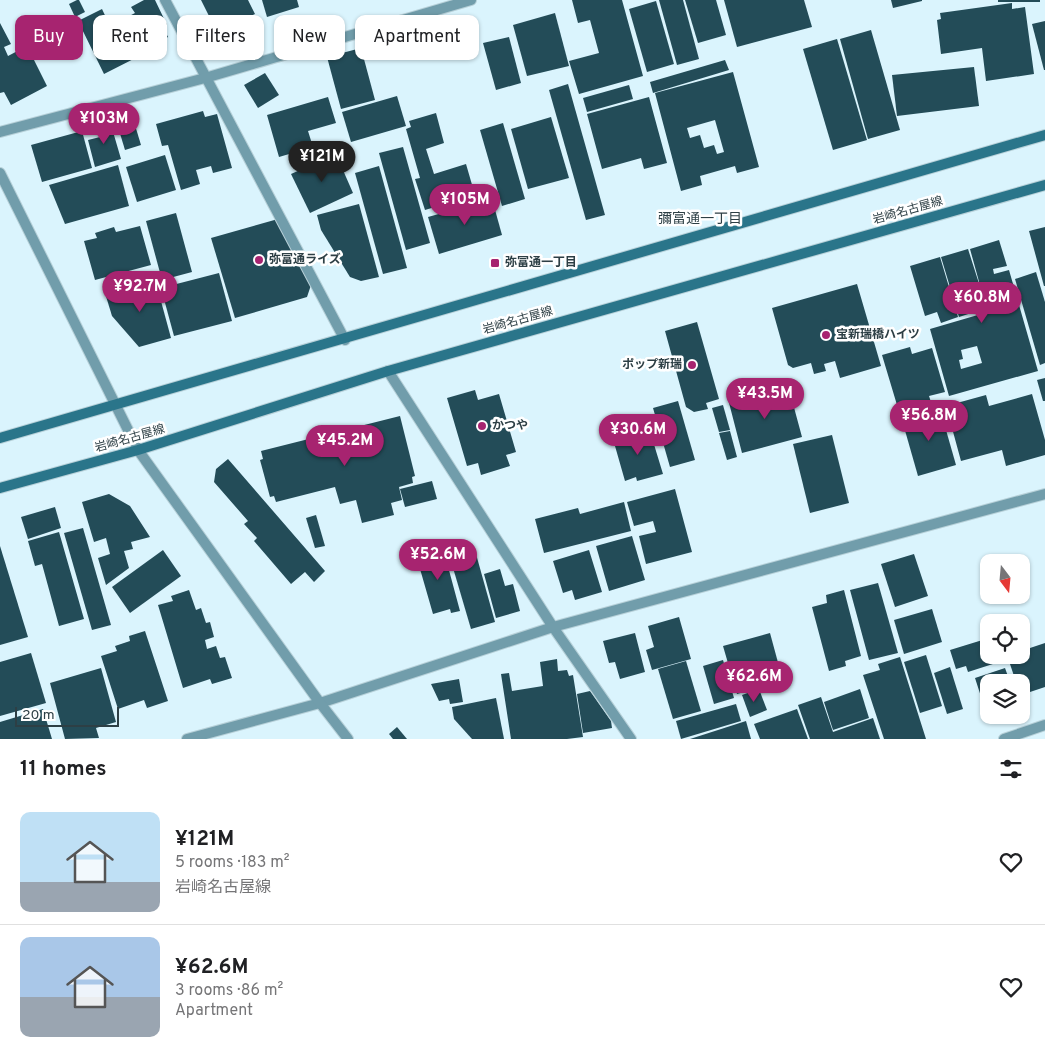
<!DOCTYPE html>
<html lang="en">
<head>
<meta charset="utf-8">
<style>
	:root { --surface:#fff; --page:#f6f6f6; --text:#202124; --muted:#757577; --line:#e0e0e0; --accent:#a72470 }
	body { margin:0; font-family:Overpass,"Noto Sans JP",sans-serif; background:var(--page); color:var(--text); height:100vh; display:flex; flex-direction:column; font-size:19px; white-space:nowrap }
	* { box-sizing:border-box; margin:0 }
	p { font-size:16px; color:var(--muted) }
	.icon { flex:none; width:28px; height:28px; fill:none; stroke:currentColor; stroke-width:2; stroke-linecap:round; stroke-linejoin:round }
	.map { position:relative; height:739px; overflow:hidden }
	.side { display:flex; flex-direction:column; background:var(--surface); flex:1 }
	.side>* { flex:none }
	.guide { position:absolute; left:15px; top:15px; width:500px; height:45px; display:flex; gap:10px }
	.needle { width:32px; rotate:164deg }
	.controls { position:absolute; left:980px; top:554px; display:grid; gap:10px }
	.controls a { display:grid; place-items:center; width:50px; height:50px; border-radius:10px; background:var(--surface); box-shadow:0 1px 4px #0004; font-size:25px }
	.scale { position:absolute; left:15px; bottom:12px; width:104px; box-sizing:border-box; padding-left:5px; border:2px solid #2d3f45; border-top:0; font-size:14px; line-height:18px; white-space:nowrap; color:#2d3f45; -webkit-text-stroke:4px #fff; paint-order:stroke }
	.price { position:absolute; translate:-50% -42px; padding:0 11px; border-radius:18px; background:var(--accent); color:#fff; font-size:16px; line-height:32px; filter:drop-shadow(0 1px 2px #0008) }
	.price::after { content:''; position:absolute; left:50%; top:30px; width:15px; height:11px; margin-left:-8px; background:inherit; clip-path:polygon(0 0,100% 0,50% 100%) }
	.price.current { background:#222; color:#fff }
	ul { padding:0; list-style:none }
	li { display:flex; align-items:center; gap:15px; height:125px; padding:0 20px }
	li+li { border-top:1px solid var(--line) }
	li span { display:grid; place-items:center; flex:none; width:140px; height:100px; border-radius:10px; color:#555 }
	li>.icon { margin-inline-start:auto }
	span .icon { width:60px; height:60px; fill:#fffc; stroke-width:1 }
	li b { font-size:21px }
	h2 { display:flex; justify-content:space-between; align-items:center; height:60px; padding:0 20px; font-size:21px }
	.tag { padding:0 18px; border-radius:10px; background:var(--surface); box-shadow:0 1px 4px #0004; font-size:18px; line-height:45px }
	.tag.current { background:var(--accent); color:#fff }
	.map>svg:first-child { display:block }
</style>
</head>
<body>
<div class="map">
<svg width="1045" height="739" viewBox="0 0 1045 739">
	<rect width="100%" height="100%" fill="#daf4fd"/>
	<g fill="#234c58" fill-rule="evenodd">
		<polygon points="77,0 79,0 85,12 75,17 69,4"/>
		<polygon points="144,0 155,0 167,25 163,27 168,37 160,41 161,45 104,74 78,21 102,9 110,26 135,13 131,7"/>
		<polygon points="201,0 248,0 255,14 210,35 203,19 209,16"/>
		<polygon points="262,0 297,0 299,7 267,17"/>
		<polygon points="572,0 622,0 643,76 579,94 569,61 599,53 590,20 578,23"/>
		<polygon points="659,0 683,0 699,59 677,65"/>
		<polygon points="685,0 716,0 726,35 698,43"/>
		<polygon points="724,0 804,0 812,27 737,47"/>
		<polygon points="891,0 922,0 922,1 893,8"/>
		<rect x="998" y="0" width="42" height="2"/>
		<polygon points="656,1 674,64 647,72 629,9"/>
		<polygon points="1012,3 1012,9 1025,7 1034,74 986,81 982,48 941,54 937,20 941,19 940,13"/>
		<polygon points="555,13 569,66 527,76 513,25"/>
		<polygon points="1045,21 1045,70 1044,70 1032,24"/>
		<polygon points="0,23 11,44 4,47 8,56 27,46 47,86 11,105 4,92 0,93"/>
		<polygon points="871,30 900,130 868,139 840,39"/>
		<polygon points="509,37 521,83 496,90 483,43"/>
		<polygon points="837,39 867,140 833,150 803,49"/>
		<polygon points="361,48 375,100 341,109 327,57"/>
		<polygon points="725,60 729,70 653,93 650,82"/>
		<polygon points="974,67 979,106 897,116 892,75"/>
		<path d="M733,72L759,167L737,173L735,166L700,176L702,185L681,191L655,93ZM715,120L724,152L717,154L714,145L704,148L700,135L690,138L687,128Z"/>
		<polygon points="265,73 279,95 258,108 244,85"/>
		<polygon points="568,84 605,215 586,220 549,90"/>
		<polygon points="629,85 633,99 587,112 583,98"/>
		<polygon points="397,96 406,126 351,142 342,112"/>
		<polygon points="328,97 336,123 308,131 313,147 279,157 267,115"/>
		<polygon points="649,97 667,163 644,169 641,158 602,169 587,114"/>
		<polygon points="203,111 205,117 217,114 232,168 213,173 211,166 196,170 200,184 181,190 168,145 162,146 156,124"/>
		<polygon points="131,112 141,145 125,150 115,117"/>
		<polygon points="436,113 444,143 426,149 434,174 466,164 475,195 425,210 415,179 420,178 406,129 411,127 409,121"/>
		<polygon points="551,117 569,178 528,189 511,129"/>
		<polygon points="109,118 121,159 95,167 88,140 100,137 96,121"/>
		<polygon points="503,123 525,199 502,206 480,130"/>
		<polygon points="82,131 92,168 42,182 31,145"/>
		<polygon points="403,147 430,243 406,250 379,153"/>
		<polygon points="336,154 353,193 310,213 291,174"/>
		<polygon points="165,155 176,190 137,202 126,167"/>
		<polygon points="118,165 129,206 65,224 49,185"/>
		<polygon points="379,166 407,268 383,274 355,173"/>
		<polygon points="492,199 502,235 439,254 428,217"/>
		<polygon points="359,204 379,277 361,281 350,277 321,230 317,215"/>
		<polygon points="176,213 192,272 162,280 146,221"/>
		<polygon points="278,219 312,282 307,297 235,318 211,238"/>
		<polygon points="140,226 151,265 95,280 84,241 97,238 95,233 114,227 116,232"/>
		<polygon points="1045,227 1045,286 1044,286 1029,231"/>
		<path d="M999,240L1007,266L993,269L994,274L1009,270L1038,371L949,396L930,329L988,312L987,308L959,317L941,257L968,249L983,296L970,249ZM977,346L982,363L961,369L959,360L963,359L961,350Z"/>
		<polygon points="940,257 958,317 941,323 937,312 925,316 910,266"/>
		<polygon points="1036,272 1045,302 1045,363 1040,365 1015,279"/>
		<polygon points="219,273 232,321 174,336 161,288"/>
		<polygon points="155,279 171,338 139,347 112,316 105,293"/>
		<polygon points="857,284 881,366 840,378 835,361 824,364 826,371 814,374 811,363 793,368 788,365 772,308"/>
		<polygon points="697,322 719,399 706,403 708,409 694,412 686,407 665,331"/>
		<polygon points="910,347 912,354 932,348 945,392 929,396 931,402 914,406 913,401 897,405 882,355"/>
		<polygon points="1045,378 1045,401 1043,401 1037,380"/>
		<polygon points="789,389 802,437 742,453 728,399 743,395 745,401"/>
		<polygon points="475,390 478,400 499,394 516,452 506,455 510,466 481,475 478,463 467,466 447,398"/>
		<polygon points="1032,394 1045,440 1045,455 1006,466 1002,450 961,461 946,406 986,395 989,406"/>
		<polygon points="678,401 695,460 670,467 653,408"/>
		<polygon points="723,405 730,430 719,432 712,408"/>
		<polygon points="940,409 956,465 918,476 902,420"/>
		<polygon points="400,416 415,476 412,477 413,483 399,487 402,500 391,503 394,515 362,523 356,500 340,504 335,487 276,502 274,496 270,497 260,460 263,459 261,451"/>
		<polygon points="649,428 663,474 637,481 636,477 625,481 613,439"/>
		<polygon points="730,431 737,457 727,460 719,433"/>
		<polygon points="832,435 849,503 810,513 793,444"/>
		<polygon points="228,459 325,571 314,582 305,572 291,584 254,541 257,538 244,524 248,521 214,482 216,469"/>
		<polygon points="432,481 437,499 405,507 400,489"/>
		<polygon points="675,489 692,552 646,564 639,536 656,532 653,521 634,526 627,502"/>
		<polygon points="109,494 130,506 150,537 131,542 133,549 124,551 129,568 106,585 98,558 110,554 106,538 94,542 82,502"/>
		<polygon points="624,502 631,531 544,553 535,519 578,508 580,514"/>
		<polygon points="55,507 61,528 28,539 21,517"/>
		<polygon points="316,515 325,546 315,548 306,518"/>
		<polygon points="83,528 111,625 92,630 64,533"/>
		<polygon points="59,532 84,619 59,626 42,564 35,566 28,541"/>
		<polygon points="632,536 645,580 609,591 596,546"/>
		<polygon points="0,546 28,637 0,645"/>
		<polygon points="443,548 460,611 451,613 450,609 433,614 416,555"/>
		<polygon points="163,550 181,576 130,613 112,587"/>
		<polygon points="589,550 602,592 575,600 572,590 563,593 553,561"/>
		<polygon points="476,554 495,622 471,629 451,561"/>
		<polygon points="914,554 928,596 895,607 881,564"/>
		<polygon points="500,569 505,586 513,584 520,611 496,618 484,574"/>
		<polygon points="878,583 898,653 869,660 850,590"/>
		<polygon points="189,590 196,610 201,608 206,623 210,622 214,637 205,640 207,649 216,646 220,658 225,657 232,678 212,684 210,679 183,688 158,605 173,601 171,596"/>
		<polygon points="844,590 861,656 845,661 846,666 829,671 812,607 827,603 826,595"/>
		<polygon points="932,609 942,642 904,654 894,620"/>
		<polygon points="679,617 691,659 652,670 646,650 654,647 648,626"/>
		<polygon points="145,631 168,701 147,708 144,700 118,709 101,656 117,651 115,646 130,641 129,636"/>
		<polygon points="635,633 645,672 620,679 615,662 609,663 603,641"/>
		<polygon points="770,633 783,681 737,694 723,646"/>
		<polygon points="989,638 989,655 993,655 996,663 968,672 966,666 956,669 950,650"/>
		<polygon points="1045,643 1045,687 1021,695 1021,682 1016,682 1007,655 1021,655 1021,651"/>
		<polygon points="31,653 46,703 0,716 0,662"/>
		<polygon points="926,655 942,706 920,713 904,662"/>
		<polygon points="900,657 926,739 884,739 863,675 880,670 878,664"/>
		<polygon points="557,659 558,671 567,670 569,676 573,675 583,737 567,739 511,739 501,674 509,673 512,691 543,686 540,662"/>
		<polygon points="723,660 734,698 714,704 703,666"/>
		<polygon points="686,661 701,711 673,719 658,669"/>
		<polygon points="950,667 963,709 947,714 934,673"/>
		<polygon points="101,668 116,722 96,728 99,738 65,739 50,683"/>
		<polygon points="1005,668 1010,682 989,682 988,718 975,678"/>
		<polygon points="459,679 463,702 450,704 449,699 439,701 431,684"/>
		<polygon points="759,689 767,710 750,717 742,695"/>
		<polygon points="860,689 869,718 833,730 824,702"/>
		<polygon points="590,691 611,721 612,728 583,733 577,694"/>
		<polygon points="821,697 833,732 873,718 880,739 810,739 798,705"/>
		<polygon points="496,698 504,739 472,739 454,719 452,707"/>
		<polygon points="736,704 741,721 681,739 676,721"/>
		<polygon points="43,709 52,739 0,739 0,722"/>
		<polygon points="797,709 808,739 760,739 754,724"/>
		<polygon points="746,721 751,739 690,739"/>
		<polygon points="397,727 407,739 393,739 389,734"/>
	</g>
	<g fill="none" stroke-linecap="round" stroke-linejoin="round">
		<g stroke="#b7d0d8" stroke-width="12">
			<g id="minor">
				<polyline points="165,0 345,340"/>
				<polyline points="0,132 205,78 471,0"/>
				<polyline points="388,371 553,627 631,739"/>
				<polyline points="187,739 320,703 553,627 1045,494"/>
				<polyline points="1004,739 1045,725"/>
			</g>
		</g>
		<g stroke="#b7d0d8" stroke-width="12">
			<polyline id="tertiary" points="0,173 138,450 320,703 348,739"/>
		</g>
		<g stroke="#b7d0d8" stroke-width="12">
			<g id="secondary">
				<polyline points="0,438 1045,135"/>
				<polyline points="0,488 138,450 388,371 1045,185"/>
			</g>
		</g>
		<use href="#minor" stroke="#719dab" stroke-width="10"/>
		<use href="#tertiary" stroke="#719dab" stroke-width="10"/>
		<use href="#secondary" stroke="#2a758a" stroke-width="10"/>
	</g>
	<g fill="#a72470" stroke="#fff" stroke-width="2">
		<circle cx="259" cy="260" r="5"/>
		<rect x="490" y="258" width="10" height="10" rx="2.5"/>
		<circle cx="826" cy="335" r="5"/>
		<circle cx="692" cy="365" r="5"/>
		<circle cx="482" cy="426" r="5"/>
	</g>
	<g text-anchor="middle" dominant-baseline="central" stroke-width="5" stroke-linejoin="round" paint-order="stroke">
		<g font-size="12" fill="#2d3f45" stroke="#fff">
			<text transform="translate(908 211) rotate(-16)">岩崎名古屋線</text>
			<text transform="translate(518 321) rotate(-16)">岩崎名古屋線</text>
			<text transform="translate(130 439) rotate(-16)">岩崎名古屋線</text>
		</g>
		<g font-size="12" font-weight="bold" fill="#2d3f45" stroke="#fff" text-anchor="start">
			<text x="269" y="260">弥富通ライズ</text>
			<text x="505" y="263">弥富通一丁目</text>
			<text x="836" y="335">宝新瑞橋ハイツ</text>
			<text x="682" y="365" text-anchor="end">ポップ新瑞</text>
			<text x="492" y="426">かつや</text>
		</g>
		<g font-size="14" fill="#2d3f45" stroke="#fff">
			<text x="700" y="219">彌富通一丁目</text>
		</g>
	</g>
</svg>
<div class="controls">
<a><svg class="needle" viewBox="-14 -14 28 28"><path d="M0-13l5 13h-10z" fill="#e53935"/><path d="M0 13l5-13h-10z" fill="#757577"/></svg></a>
<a><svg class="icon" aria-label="locate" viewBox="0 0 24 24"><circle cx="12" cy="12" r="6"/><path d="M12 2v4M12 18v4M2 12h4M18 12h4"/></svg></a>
<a><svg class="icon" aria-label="layers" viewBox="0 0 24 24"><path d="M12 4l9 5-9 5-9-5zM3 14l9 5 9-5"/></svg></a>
</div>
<div class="scale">20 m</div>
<b class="price" style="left:104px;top:145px">¥103M</b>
<b class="price current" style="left:322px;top:183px">¥121M</b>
<b class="price" style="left:465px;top:226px">¥105M</b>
<b class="price" style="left:140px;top:313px">¥92.7M</b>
<b class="price" style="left:982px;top:324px">¥60.8M</b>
<b class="price" style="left:765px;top:420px">¥43.5M</b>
<b class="price" style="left:929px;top:442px">¥56.8M</b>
<b class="price" style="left:638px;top:456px">¥30.6M</b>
<b class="price" style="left:345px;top:467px">¥45.2M</b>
<b class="price" style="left:438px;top:581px">¥52.6M</b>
<b class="price" style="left:754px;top:703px">¥62.6M</b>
<div class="guide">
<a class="tag current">Buy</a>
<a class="tag">Rent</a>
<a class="tag">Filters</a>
<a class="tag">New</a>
<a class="tag">Apartment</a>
</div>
</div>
<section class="side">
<h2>11 homes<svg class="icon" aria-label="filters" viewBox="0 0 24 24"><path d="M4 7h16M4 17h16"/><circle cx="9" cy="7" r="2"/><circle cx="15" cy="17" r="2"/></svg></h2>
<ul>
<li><span style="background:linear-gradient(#bfe0f5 70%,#9aa5b1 0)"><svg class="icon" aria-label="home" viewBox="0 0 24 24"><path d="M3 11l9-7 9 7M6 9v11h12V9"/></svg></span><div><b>¥121M</b><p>5 rooms · 183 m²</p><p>岩崎名古屋線</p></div><svg class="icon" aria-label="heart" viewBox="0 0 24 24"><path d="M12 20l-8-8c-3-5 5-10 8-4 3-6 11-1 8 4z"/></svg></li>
<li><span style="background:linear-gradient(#a9c7e8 60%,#9aa5b1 0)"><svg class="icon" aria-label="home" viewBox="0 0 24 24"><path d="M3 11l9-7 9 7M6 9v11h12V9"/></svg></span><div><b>¥62.6M</b><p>3 rooms · 86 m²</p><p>Apartment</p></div><svg class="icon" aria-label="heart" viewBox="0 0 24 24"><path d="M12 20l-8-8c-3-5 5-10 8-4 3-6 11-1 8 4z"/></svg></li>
</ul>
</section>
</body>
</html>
